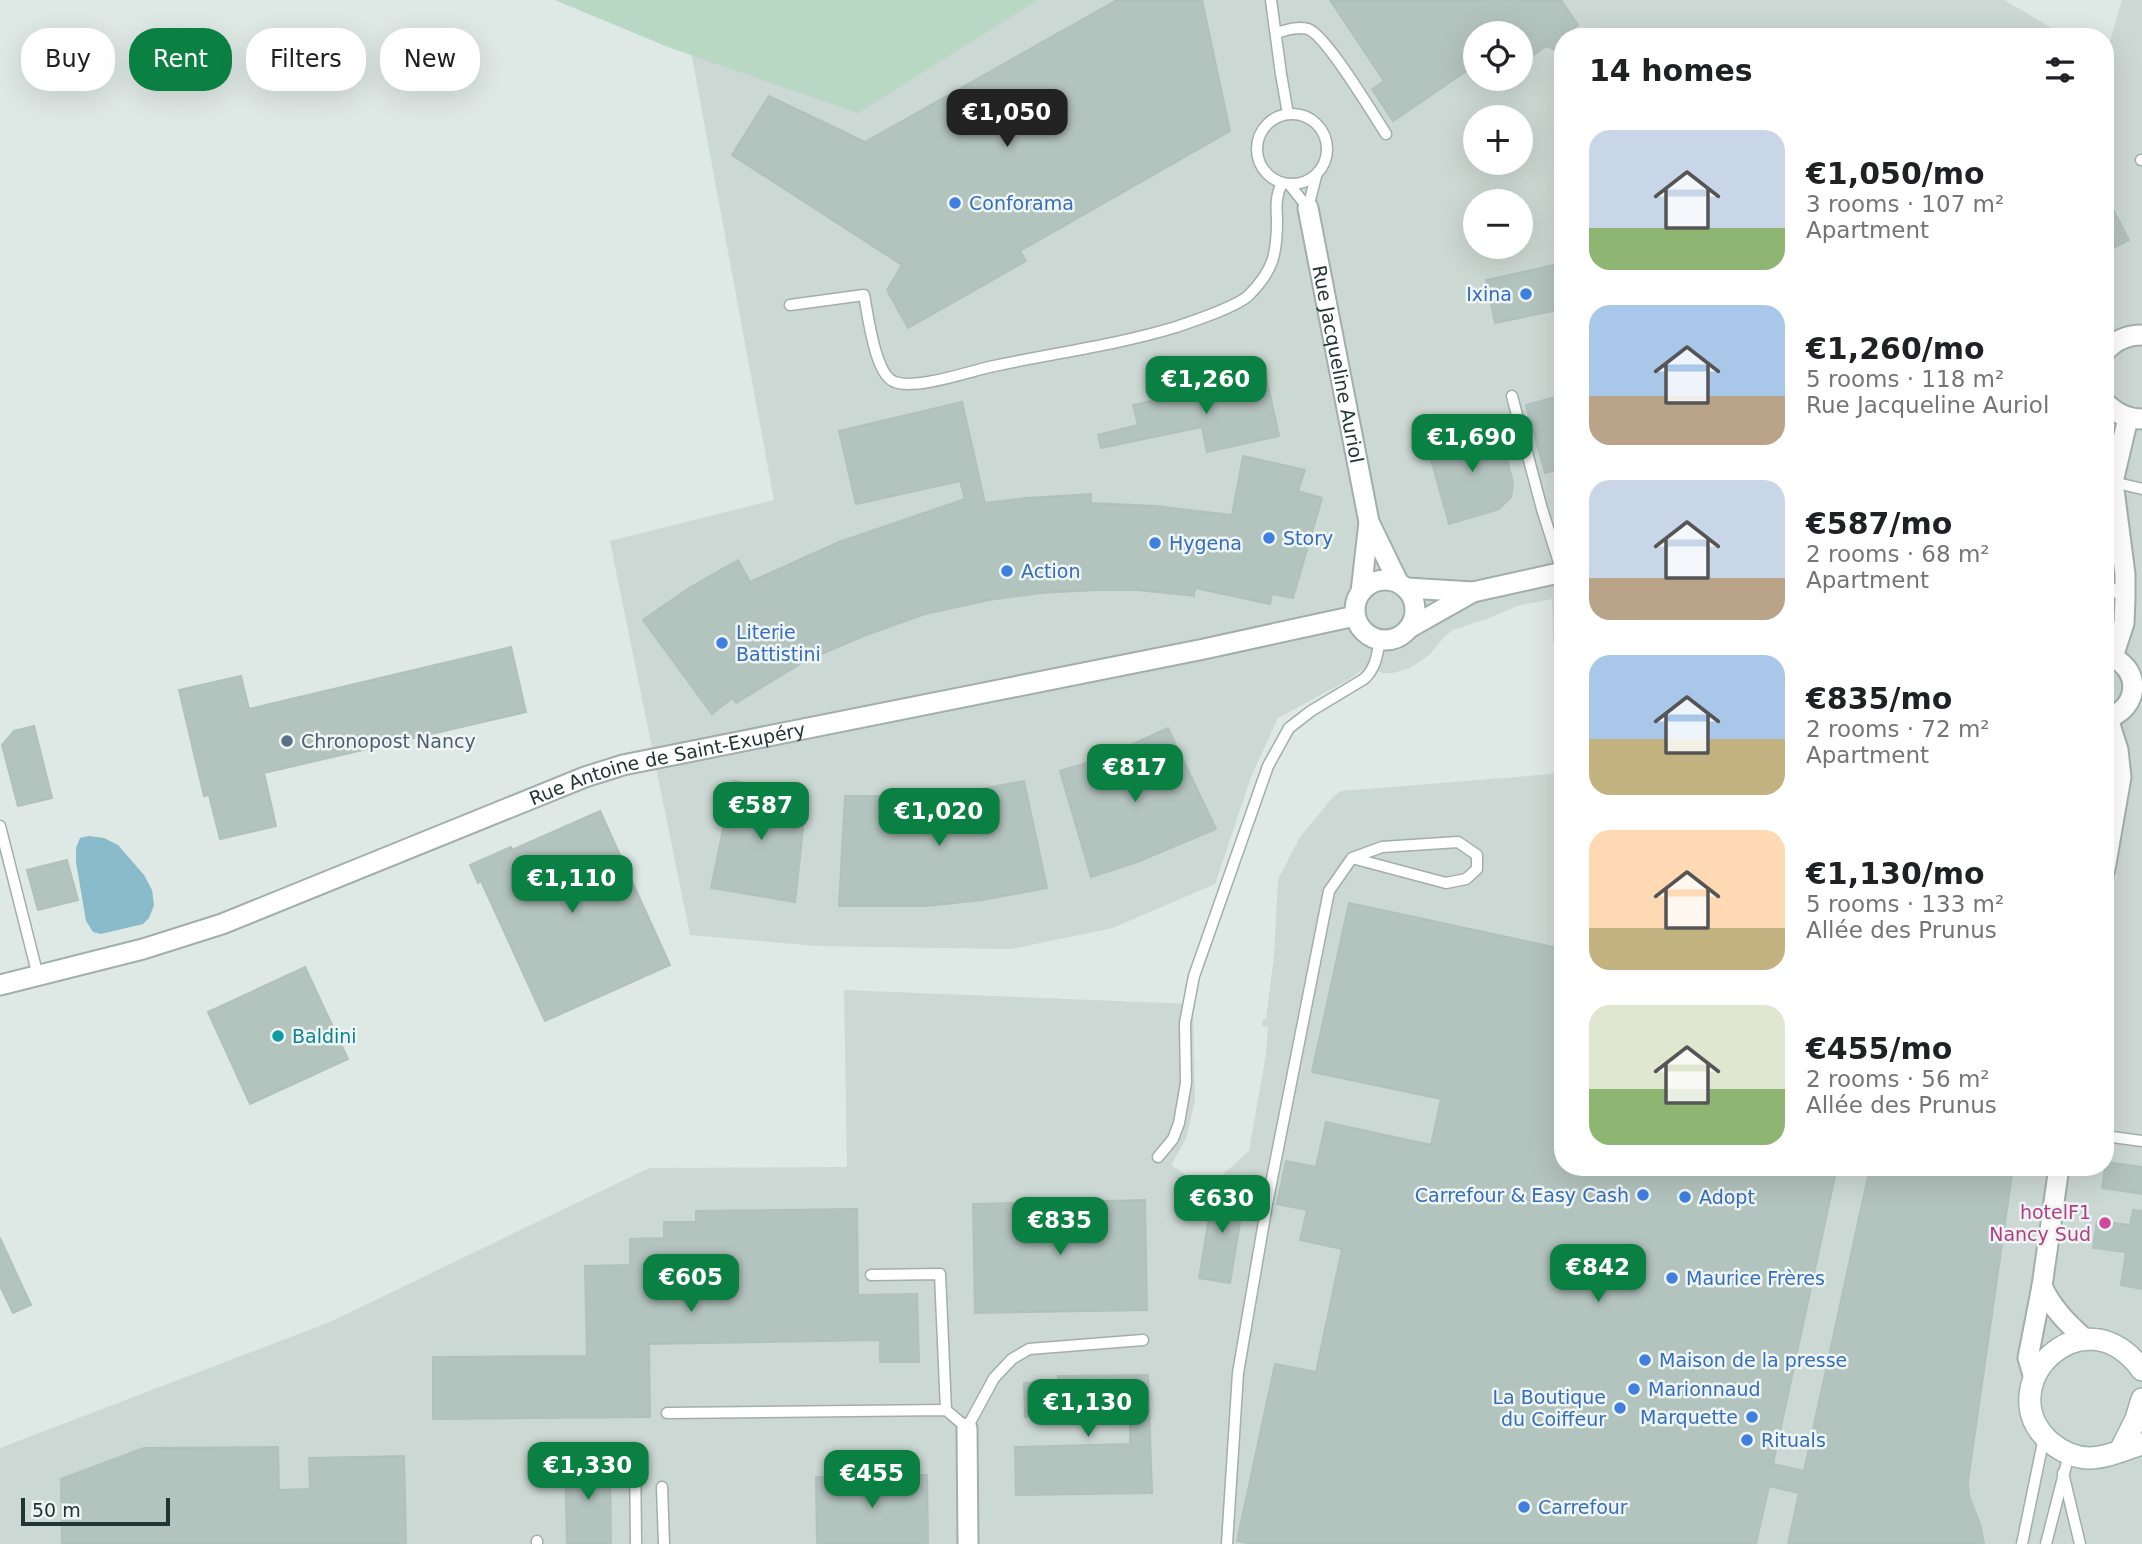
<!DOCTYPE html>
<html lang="en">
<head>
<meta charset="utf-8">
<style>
	:root { --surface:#fff; --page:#f6f6f6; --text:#202124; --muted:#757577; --accent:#0b8043 }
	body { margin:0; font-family:"DejaVu Sans",sans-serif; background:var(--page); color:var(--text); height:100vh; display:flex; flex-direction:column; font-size:26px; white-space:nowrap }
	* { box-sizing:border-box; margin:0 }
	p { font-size:23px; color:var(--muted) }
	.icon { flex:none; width:38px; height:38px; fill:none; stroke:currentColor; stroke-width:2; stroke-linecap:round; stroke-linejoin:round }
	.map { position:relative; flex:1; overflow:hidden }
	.sheet { position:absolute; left:1554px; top:28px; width:560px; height:1148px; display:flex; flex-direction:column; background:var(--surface); border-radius:28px; box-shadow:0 7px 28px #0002 }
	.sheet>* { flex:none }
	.hud { position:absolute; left:21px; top:28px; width:665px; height:63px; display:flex; gap:14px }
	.controls { position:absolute; left:1463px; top:21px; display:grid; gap:14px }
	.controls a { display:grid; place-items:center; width:70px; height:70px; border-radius:50%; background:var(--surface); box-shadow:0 7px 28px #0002; font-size:35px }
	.scale { position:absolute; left:21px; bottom:18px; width:149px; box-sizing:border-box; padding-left:7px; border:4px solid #203632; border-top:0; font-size:19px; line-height:24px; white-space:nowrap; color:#203632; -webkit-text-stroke:5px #eef5f2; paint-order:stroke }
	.price { position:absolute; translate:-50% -60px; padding:0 16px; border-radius:14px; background:var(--accent); color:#fff; font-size:23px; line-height:46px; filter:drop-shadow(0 2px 4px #0008) }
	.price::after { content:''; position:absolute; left:50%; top:42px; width:21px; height:16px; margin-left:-10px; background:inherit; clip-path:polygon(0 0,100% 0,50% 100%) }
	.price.active { background:#222; color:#fff }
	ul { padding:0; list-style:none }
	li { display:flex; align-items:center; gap:21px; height:175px; padding:0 35px }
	li span { display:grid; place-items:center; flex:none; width:196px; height:140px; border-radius:21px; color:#555 }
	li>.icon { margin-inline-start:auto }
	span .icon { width:84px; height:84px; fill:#fffc; stroke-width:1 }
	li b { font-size:30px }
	h2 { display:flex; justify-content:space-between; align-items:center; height:84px; padding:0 35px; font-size:30px }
	.tag { padding:0 24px; border-radius:28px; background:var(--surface); box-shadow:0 7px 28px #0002; font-size:24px; line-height:63px }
	.tag.active { background:var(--accent); color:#fff }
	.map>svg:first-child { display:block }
</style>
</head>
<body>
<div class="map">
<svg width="2142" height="1544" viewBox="0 0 2142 1544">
	<rect width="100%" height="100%" fill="#dee8e4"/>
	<g fill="#ccd8d3" fill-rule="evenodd">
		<path d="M886,0H2004L2067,37H1563V700L1553,640L1552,599L1517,606L1489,618L1453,630L1445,636L1429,655L1410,668L1393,673H1383L1366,667L1348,680L1278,718L1251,777L1215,884L1113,928L1011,949L818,946L690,935L610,541L774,500L689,41ZM1475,33H1521V79H1475ZM1475,117H1521V163H1475ZM1475,201H1521V247H1475Z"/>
		<polygon points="2122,0 2142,0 2142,1544 0,1544 0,1448 330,1322 649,1168 847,1167 844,990 1193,1004 1195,1100 1186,1139 1171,1165 1207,1189 1249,1151 1266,1054 1268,1027 1262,1026 1263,1019 1266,1019 1274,956 1278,879 1300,837 1333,797 1341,791 1553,774 1563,733 1563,1167 2105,1167 2105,59"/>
	</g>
	<polygon fill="#b8d8c3" points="555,0 1038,0 858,113 668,47"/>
	<polygon fill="#89bbca" points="89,836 104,838 118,845 144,875 152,890 154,905 149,918 143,924 101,934 93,932 86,921 76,862 76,848 80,838"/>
	<g fill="#b3c3bd" stroke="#b1c1bc" stroke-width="2">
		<polygon points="1117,0 1202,0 1230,131 1020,251 1026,261 908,328 887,290 902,265 732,155 769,96 865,142"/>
		<polygon points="1330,0 1561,0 1578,25 1560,38 1560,52 1546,46 1528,59 1521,48 1521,33 1475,33 1475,65 1393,121 1372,89 1384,81"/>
		<polygon points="2105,194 2129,240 2105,252"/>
		<polygon points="1563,263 1563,309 1495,323 1486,280"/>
		<polygon points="1266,376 1279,436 1207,452 1202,427 1101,448 1098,435 1138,425 1133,405"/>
		<polygon points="1563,395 1563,468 1545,473 1526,405"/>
		<polygon points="962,402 985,503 1026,498 1091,494 1091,503 1155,506 1232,515 1243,456 1305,470 1298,491 1322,498 1293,598 1272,594 1270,604 1195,588 1194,596 1137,590 1096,590 1041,593 989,600 925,614 866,635 805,661 736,703 732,698 712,714 643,620 689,588 738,560 750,582 839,542 965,499 960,481 856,504 839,431"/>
		<polygon points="1498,426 1513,482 1511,497 1499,509 1449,524 1427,445"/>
		<polygon points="511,647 526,712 264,773 276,826 220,839 209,795 204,796 179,690 241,676 249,709"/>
		<polygon points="34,726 52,798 18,806 2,745 14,731"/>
		<polygon points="1168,728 1216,829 1137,862 1091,877 1060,771 1102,758"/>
		<polygon points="733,781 807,793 795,902 711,888"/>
		<polygon points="1024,781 1047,888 982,900 926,906 839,906 845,796 919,796 966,792"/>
		<polygon points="600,811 670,965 545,1021 481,881 478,883 470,865 511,847 512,850"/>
		<polygon points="67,860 78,900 38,910 27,870"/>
		<polygon points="1349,903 1563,949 1563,1167 1837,1167 1773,1464 1804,1471 1870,1167 2013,1167 1968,1481 1969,1496 1980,1524 1984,1544 1788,1544 1799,1493 1769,1486 1756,1544 1253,1544 1237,1541 1275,1364 1316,1372 1342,1249 1300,1240 1307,1210 1277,1204 1286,1161 1316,1167 1326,1122 1431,1145 1441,1099 1312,1072"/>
		<polygon points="305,967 348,1059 250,1104 208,1012"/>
		<polygon points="2106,1162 2142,1167 2142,1194 2102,1188"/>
		<polygon points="1214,1187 1245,1192 1230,1283 1199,1278"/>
		<polygon points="1145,1200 1147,1310 975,1313 973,1204"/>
		<polygon points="857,1209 858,1295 917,1294 919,1362 880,1362 880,1340 649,1344 650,1417 433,1419 433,1357 587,1356 585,1266 630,1265 630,1239 664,1238 664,1222 696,1222 696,1211"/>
		<polygon points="2133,1210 2142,1211 2142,1289 2121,1285 2126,1252 2093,1248 2097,1221 2130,1225"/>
		<polygon points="0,1238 31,1305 13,1313 0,1286"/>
		<polygon points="1148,1375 1152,1493 1016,1495 1015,1447 1130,1444 1130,1415 1025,1417 1024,1383 1058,1383 1058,1376"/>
		<polygon points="278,1447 279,1490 310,1489 309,1458 404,1456 406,1544 62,1544 61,1479 144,1448"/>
		<polygon points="610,1460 611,1544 567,1544 565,1461"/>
		<polygon points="927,1475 928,1544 817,1544 816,1477"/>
	</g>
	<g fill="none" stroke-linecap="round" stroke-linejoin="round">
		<g stroke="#a1afab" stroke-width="13">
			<g id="lane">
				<polyline points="1271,0 1281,74 1288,114"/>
				<path d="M1276,33C1286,30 1298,26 1308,29C1326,35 1373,114 1386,134"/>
				<circle cx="1292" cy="149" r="35"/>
				<polyline points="2141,160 2142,160"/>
				<polyline points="1289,184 1308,208"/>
				<polyline points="1308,208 1316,176"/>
				<path d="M790,305L864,295C868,315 875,376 895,382C917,390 970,371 994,366C1054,353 1117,345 1176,327C1193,321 1237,307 1249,295C1274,270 1277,253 1277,219C1276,205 1276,195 1282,183"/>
				<polyline points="1512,396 1542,509 1562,572"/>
				<polyline points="2113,482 2142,489"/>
				<polyline points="2105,582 2123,598"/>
				<polyline points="0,826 38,976"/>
				<polyline points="2105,1136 2142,1141"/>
				<path d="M1158,1157L1173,1139L1179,1123L1186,1083L1185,1023L1194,976L1268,766L1289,728L1311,711L1364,679C1376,668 1377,655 1380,640"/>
				<polyline points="871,1275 940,1274 946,1410"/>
				<polyline points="667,1413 946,1410 967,1428 994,1378 1012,1359 1029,1349 1143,1340"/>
				<polyline points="635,1450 636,1544"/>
				<polyline points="2063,1473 2080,1544"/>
				<polyline points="662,1487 664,1544"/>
				<polyline points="537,1541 537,1544"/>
				<polyline points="1227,1544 1238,1373 1267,1204 1329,891 1352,858 1382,847 1458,842 1477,855 1477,869 1466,879 1446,883 1352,858"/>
				<polyline points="2022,1544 2044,1437"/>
				<polyline points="2046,1544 2069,1454"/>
			</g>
		</g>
		<g stroke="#a1afab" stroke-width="23">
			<g id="street">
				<path id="s1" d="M1308,208L1369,522L1398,582"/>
				<path d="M2105,352C2115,340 2127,335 2142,335"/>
				<path d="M2105,402C2115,413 2127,419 2142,419"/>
				<circle cx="1385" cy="610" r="30"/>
				<polyline points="1407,588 1473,592"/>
				<polyline points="1361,592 1369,522"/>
				<polyline points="1411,627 1473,592 1563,572"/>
				<path d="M2105,655C2142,664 2142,709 2105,719"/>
				<polyline points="2113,657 2124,623 2125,599 2125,574 2113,482 2128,418"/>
				<polyline points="2105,869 2121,777 2118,750 2108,718"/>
				<path id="s2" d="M0,985L143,949L222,924L585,777L623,765L1204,649L1355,616"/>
				<path d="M2042,1286C2052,1308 2067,1323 2085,1339"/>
				<polyline points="2034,1378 2028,1358 2042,1286 2059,1167"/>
				<polyline points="967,1428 968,1544"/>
			</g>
		</g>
		<g stroke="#9eb3ad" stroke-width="24">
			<g id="secondary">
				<path d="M2142,1370C2083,1289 1988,1387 2050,1442C2062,1452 2075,1458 2090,1458C2107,1458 2125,1449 2142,1444"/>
				<polyline points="2120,1451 2136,1419 2142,1399"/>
			</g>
		</g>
		<use href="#lane" stroke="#fff" stroke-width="10"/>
		<use href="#street" stroke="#fff" stroke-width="19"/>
		<use href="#secondary" stroke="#fff" stroke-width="21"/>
	</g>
	<g fill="#3f7fe0" stroke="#eef5f2" stroke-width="2.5">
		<circle cx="955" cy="203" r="7"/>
		<circle cx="1526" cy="294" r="7"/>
		<circle cx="1269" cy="538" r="7"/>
		<circle cx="1155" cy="543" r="7"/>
		<circle cx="1007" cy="571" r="7"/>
		<circle cx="722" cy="643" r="7"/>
		<circle cx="1643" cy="1195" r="7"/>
		<circle cx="1685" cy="1197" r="7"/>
		<circle cx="1672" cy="1278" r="7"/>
		<circle cx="1645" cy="1360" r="7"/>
		<circle cx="1634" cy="1389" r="7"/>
		<circle cx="1620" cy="1408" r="7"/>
		<circle cx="1752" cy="1417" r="7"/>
		<circle cx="1747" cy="1440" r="7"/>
		<circle cx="1524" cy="1507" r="7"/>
	</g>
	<circle fill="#5c6f8a" stroke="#eef5f2" stroke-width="2.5" cx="287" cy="741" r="7"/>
	<circle fill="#0f9aa8" stroke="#eef5f2" stroke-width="2.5" cx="278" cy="1036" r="7"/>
	<circle fill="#d1479c" stroke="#eef5f2" stroke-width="2.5" cx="2105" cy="1223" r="7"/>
	<g text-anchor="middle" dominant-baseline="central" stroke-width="5" stroke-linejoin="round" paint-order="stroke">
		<g font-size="19" fill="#366cbe" stroke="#eef5f2" text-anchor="start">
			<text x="969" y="203">Conforama</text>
			<text x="1512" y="294" text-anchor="end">Ixina</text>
			<text x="1283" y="538">Story</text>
			<text x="1169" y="543">Hygena</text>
			<text x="1021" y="571">Action</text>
			<text x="736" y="632">Literie<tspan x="736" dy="22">Battistini</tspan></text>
			<text x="1629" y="1195" text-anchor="end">Carrefour &amp; Easy Cash</text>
			<text x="1699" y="1197">Adopt</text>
			<text x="1686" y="1278">Maurice Frères</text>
			<text x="1659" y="1360">Maison de la presse</text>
			<text x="1648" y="1389">Marionnaud</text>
			<text x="1606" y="1397" text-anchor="end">La Boutique<tspan x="1606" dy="22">du Coiffeur</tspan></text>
			<text x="1738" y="1417" text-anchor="end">Marquette</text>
			<text x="1761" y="1440">Rituals</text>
			<text x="1538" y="1507">Carrefour</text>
		</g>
		<g font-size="19" fill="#203632" stroke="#eef5f2">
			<text stroke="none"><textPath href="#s1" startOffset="159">Rue Jacqueline Auriol</textPath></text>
			<text stroke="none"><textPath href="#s2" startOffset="705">Rue Antoine de Saint-Exupéry</textPath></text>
		</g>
		<g font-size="19" fill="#4e5e75" stroke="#eef5f2" text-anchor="start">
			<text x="301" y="741">Chronopost Nancy</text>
		</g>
		<g font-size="19" fill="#0d838f" stroke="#eef5f2" text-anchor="start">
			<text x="292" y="1036">Baldini</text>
		</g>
		<g font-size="19" fill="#b23c85" stroke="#eef5f2" text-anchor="end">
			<text x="2091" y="1212">hotelF1<tspan x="2091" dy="22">Nancy Sud</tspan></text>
		</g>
	</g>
</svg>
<div class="controls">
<a><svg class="icon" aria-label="locate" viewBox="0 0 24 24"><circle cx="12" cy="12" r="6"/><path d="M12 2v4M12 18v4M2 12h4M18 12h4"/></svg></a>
<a>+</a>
<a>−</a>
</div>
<div class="scale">50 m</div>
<b class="price active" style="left:1007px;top:149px">€1,050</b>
<b class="price" style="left:1206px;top:416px">€1,260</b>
<b class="price" style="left:1472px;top:474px">€1,690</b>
<b class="price" style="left:1135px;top:804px">€817</b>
<b class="price" style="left:761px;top:842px">€587</b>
<b class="price" style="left:939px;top:848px">€1,020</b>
<b class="price" style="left:572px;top:915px">€1,110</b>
<b class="price" style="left:1222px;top:1235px">€630</b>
<b class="price" style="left:1060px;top:1257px">€835</b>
<b class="price" style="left:1598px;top:1304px">€842</b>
<b class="price" style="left:691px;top:1314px">€605</b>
<b class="price" style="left:1088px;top:1439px">€1,130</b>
<b class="price" style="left:588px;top:1502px">€1,330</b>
<b class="price" style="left:872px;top:1510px">€455</b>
<div class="hud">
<a class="tag">Buy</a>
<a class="tag active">Rent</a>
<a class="tag">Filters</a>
<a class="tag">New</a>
</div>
<section class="sheet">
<h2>14 homes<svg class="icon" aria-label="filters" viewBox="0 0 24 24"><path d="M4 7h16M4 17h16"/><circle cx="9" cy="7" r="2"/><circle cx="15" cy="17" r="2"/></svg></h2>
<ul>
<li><span style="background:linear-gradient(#c9d6e8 70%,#8fb573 0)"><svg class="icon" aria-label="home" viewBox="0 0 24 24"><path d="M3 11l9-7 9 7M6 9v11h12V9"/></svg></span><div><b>€1,050/mo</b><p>3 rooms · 107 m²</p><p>Apartment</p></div></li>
<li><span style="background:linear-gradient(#a9c7e8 65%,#b9a48a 0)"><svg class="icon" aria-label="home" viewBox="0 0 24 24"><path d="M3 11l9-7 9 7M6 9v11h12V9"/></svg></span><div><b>€1,260/mo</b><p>5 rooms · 118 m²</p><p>Rue Jacqueline Auriol</p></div></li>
<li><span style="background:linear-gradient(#c9d6e8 70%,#b9a48a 0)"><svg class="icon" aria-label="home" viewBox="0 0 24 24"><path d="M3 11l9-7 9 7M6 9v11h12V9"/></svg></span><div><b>€587/mo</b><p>2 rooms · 68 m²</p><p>Apartment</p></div></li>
<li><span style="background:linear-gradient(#a9c7e8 60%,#c2b280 0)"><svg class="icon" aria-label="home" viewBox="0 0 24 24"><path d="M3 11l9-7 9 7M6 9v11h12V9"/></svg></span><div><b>€835/mo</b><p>2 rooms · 72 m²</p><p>Apartment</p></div></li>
<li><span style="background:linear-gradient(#ffd9b3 70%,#c2b280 0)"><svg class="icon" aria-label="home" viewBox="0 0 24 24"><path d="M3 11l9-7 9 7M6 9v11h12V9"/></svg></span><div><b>€1,130/mo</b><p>5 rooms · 133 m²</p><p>Allée des Prunus</p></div></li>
<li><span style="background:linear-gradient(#dfe7d0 60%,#8fb573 0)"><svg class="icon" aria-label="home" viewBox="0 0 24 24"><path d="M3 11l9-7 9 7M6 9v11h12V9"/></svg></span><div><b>€455/mo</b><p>2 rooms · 56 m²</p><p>Allée des Prunus</p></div></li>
</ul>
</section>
</div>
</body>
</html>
